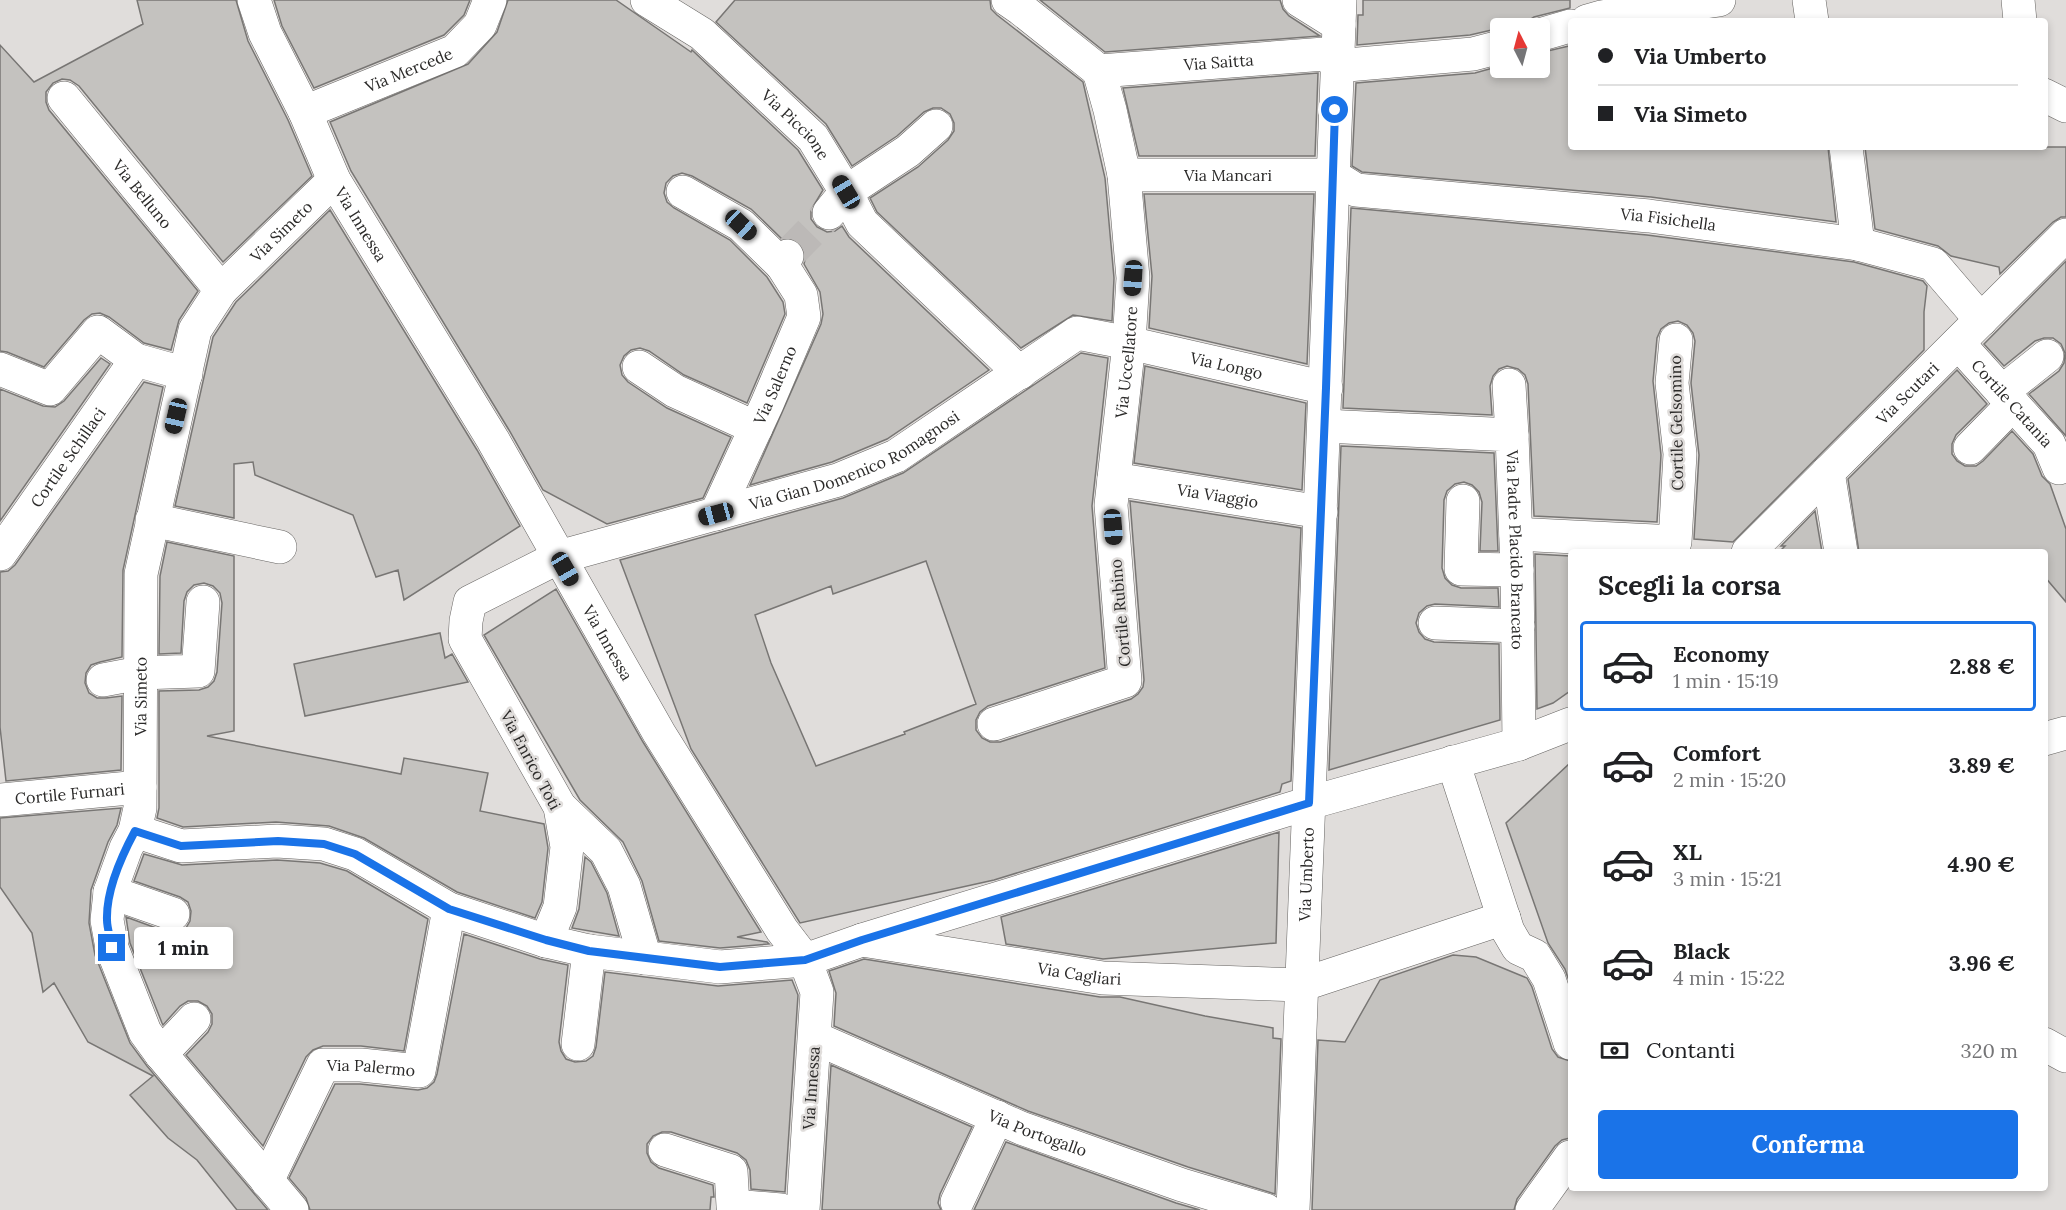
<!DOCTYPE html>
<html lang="it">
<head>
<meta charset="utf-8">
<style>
  body { margin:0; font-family:Lora,serif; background:#f6f6f6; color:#202124; height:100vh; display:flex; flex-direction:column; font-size:22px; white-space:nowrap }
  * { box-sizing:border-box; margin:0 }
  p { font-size:20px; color:#757577 }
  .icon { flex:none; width:33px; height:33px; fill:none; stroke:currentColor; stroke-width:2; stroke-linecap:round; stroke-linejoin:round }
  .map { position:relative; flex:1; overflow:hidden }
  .side { position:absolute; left:1568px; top:549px; width:480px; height:642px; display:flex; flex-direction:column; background:#fff; border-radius:6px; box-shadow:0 3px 9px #0003 }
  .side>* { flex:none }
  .guide { position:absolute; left:1568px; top:18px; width:480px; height:132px; border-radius:6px; box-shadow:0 3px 9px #0003; display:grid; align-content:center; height:132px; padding:0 30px; background:#fff }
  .needle { width:39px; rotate:354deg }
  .tools { position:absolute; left:1490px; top:18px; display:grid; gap:12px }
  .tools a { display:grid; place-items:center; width:60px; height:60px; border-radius:6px; background:#fff; box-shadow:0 3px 9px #0003; font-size:30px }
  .end { position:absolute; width:27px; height:27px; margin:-14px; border:8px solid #1a73e8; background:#fff; box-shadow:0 0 0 3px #fff }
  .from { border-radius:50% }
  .bubble { position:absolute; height:42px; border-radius:6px; background:#fff; box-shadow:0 3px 9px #0003; font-size:20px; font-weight:800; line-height:42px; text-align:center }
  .car { position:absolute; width:18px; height:36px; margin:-18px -9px; border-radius:8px; box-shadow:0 0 4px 2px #0007; background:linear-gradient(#222 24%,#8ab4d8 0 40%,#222 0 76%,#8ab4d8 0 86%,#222 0) }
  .guide b { display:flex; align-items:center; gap:21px; height:57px; font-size:22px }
  .guide b+b { border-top:2px solid #e0e0e0 }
  .guide i { width:15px; height:15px; background:#202124 }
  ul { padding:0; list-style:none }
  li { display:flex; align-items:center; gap:18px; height:90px; margin:0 12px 9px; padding:0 18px; border:3px solid transparent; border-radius:6px }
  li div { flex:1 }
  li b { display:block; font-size:22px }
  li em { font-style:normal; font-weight:800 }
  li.on { border-color:#1a73e8 }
  li>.icon { width:54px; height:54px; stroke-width:1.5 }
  h2 { padding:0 30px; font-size:27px; line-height:72px }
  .pay { display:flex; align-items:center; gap:15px; height:66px; padding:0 30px; font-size:22px }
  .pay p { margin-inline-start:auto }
  .action { display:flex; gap:12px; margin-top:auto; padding:12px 30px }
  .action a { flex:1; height:69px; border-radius:6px; background:#1a73e8; color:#fff; font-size:24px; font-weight:800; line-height:69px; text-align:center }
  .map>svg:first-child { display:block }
  .building { fill:#c4c2bf; stroke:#787674; stroke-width:1.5; fill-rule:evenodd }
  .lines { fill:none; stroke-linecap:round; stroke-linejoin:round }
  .minor-tunnel { stroke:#bcb9b7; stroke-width:33; stroke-dasharray:33 16; stroke-linecap:butt }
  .pedestrian-casing { stroke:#666462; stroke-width:34 }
  .minor-casing { stroke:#666462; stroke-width:34 }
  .tertiary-casing { stroke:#666462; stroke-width:34 }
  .pedestrian { stroke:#fff; stroke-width:33 }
  .minor { stroke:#fff; stroke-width:33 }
  .tertiary { stroke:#fff; stroke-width:33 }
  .route { stroke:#1a73e8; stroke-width:8 }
  .labels { text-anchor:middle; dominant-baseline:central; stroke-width:5; stroke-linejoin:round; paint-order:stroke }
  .street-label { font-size:16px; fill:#2b2a29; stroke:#e0dddb }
</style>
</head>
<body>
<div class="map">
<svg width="2066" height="1210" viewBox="0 0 2066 1210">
  <rect width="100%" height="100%" fill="#e0dddb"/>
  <!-- building -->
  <path class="building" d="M 137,0 L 236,0 L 248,41 L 288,120 L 312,176 L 223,262 L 79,86 L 70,80 L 62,79 L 53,83 L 46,92 L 46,102 L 49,110 L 198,291 L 179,320 L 171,350 L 144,343 L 109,317 L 100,313 L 92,314 L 84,320 L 44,367 L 7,352 L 0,351 L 0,45 L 34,82 L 143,24 Z
    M 274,0 L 470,0 L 464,15 L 444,35 L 314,88 L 282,26 Z
    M 508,0 L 616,0 L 691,52 L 692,50 L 798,150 L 823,190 L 811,210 L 811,219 L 817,227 L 827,232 L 835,231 L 842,226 L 849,237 L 989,370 L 887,439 L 832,462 L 750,485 L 821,324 L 823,314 L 820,292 L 804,264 L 806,255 L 803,247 L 797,240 L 787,237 L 782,239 L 751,209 L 692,176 L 682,173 L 673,176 L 666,183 L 664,193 L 667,202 L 674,208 L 730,240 L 767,277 L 783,302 L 785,314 L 750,396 L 747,403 L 684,375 L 649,351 L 640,348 L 631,350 L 624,356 L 620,365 L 622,375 L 628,382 L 667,408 L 731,437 L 703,498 L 607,524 L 543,490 L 509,430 L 351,171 L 330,122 L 468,64 L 497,32 Z
    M 735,0 L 990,0 L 991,9 L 997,15 L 1083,82 L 1105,178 L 1114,278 L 1112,321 L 1073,315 L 1021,348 L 877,212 L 870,198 L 918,167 L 948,140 L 954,131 L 954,123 L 950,114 L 941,108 L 933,108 L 924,112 L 897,136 L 852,166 L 826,124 L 716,22 Z
    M 1040,0 L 1280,0 L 1283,9 L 1289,16 L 1320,36 L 1105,52 Z
    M 1363,0 L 1570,0 L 1570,8 L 1534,17 L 1526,22 L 1522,28 L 1496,29 L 1470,35 L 1357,45 L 1358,15 L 1363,15 Z
    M 1569,46 L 1570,147 L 1828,147 L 1836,222 L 1651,197 L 1362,172 L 1352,166 L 1356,83 L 1475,73 L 1500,66 L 1539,68 L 1539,53 Z
    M 1318,73 L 1315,156 L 1139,156 L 1123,88 Z
    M 1865,147 L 2066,147 L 2066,217 L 2061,217 L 2053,222 L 2000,274 L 1999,267 L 1951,256 L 1938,246 L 1875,229 Z
    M 1144,194 L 1314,194 L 1307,364 L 1149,328 L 1152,276 Z
    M 1351,208 L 1647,235 L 1854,262 L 1923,281 L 1927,286 L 1924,312 L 1924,350 L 1733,542 L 1694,539 L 1699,455 L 1691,383 L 1695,341 L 1693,333 L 1687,325 L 1678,321 L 1669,323 L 1661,329 L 1657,338 L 1653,381 L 1661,455 L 1657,522 L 1534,516 L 1528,384 L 1525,375 L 1518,369 L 1507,366 L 1499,369 L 1493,376 L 1490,386 L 1492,415 L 1343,408 Z
    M 330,210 L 477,450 L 520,526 L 404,600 L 398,570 L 376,577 L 353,515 L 255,475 L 253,462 L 234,464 L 234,518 L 175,506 L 213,337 L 236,302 Z
    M 2066,261 L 2066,436 L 2029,394 L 2059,371 L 2064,363 L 2065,353 L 2061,344 L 2053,338 L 2044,338 L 2035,341 L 2004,366 L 1984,344 Z
    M 1081,353 L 1108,358 L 1092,506 L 1105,668 L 988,706 L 980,712 L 976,720 L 976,730 L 982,738 L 990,742 L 1000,742 L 1131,699 L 1138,694 L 1143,687 L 1144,680 L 1130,501 L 1301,528 L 1291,781 L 1282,784 L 1280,792 L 994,880 L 800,923 L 691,749 L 620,560 L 843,498 L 903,473 ZM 926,561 L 976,704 L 904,732 L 905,734 L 816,766 L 771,663 L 755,615 L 831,586 L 833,594 Z
    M 101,358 L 110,364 L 0,521 L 0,389 L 43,406 L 55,407 L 64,401 Z
    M 1145,366 L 1306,403 L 1302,490 L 1134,463 Z
    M 1957,370 L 1987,404 L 1956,435 L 1952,444 L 1952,454 L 1957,461 L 1965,466 L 1976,466 L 1983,461 L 2012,431 L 2033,454 L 2042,476 L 2050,484 L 2066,529 L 2066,602 L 2044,576 L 2044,552 L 1859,552 L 1848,479 Z
    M 144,382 L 163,387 L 123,570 L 122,657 L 100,662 L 91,665 L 86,673 L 85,683 L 89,693 L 97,698 L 106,698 L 122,696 L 121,770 L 6,781 L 0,727 L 0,572 L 8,571 L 15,565 Z
    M 1341,446 L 1494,453 L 1498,551 L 1480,551 L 1482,502 L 1479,492 L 1472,485 L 1464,482 L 1455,484 L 1447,491 L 1444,500 L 1442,568 L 1445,578 L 1452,585 L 1461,588 L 1498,588 L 1499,607 L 1435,604 L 1427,606 L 1419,613 L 1416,623 L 1419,632 L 1425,639 L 1434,642 L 1499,644 L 1500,720 L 1329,770 Z
    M 1815,511 L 1822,552 L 1779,552 L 1785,546 L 1781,546 Z
    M 167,542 L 234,556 L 234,731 L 207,736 L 401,774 L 404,758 L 488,773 L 480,811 L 544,824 L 548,848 L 542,902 L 535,918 L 457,892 L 364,838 L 329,826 L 276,822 L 183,827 L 157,818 L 159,808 L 159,691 L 199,690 L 208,687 L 214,681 L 217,672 L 222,603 L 220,593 L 213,586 L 204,583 L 194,585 L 187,592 L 184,601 L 181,653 L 159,654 L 160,576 Z
    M 1535,554 L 1570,556 L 1570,691 L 1553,703 L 1537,709 Z
    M 556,589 L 643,742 L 761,932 L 737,937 L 767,942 L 769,944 L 720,948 L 659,941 L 642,881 L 623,842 L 580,800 L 484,635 Z
    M 440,633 L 445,658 L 452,654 L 468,682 L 305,716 L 294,664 Z
    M 1570,763 L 1570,984 L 1565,969 L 1548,943 L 1506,823 Z
    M 121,808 L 117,825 L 108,842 L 91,890 L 89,923 L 95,955 L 130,1043 L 147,1066 L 268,1210 L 237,1210 L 197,1160 L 168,1138 L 130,1095 L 153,1076 L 88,1042 L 54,983 L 43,992 L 32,933 L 0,887 L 0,818 Z
    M 1279,832 L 1276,943 L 1103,959 L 1006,944 L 1001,917 Z
    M 144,854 L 182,865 L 277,860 L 320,863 L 347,871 L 428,919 L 404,1051 L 361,1046 L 323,1046 L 313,1050 L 306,1057 L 263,1146 L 186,1055 L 208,1032 L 212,1024 L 212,1014 L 207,1006 L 198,1001 L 188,1001 L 180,1006 L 163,1025 L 162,1023 L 130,943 L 126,917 L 167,932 L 176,932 L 186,928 L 190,921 L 191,911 L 188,902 L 180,897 L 134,881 Z
    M 585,857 L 591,862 L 607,893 L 619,936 L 572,928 L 579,909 Z
    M 464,934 L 540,959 L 568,965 L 559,1042 L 561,1051 L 566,1059 L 575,1062 L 586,1061 L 593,1056 L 596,1047 L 605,972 L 718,986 L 792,980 L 798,995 L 785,1192 L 751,1189 L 750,1170 L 746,1160 L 737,1153 L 671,1132 L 662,1132 L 653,1136 L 647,1144 L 647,1153 L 651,1162 L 659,1168 L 713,1185 L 714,1197 L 711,1197 L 710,1210 L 310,1210 L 306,1198 L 289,1178 L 335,1084 L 360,1084 L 418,1090 L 427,1088 L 434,1082 L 437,1074 Z
    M 1453,955 L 1476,957 L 1527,978 L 1532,987 L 1552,1049 L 1558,1057 L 1570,1061 L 1570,1138 L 1562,1140 L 1555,1146 L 1517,1199 L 1514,1210 L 1312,1210 L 1318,1040 L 1345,1042 L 1380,980 Z
    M 864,959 L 1100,997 L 1120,997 L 1205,1016 L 1273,1028 L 1273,1038 L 1281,1039 L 1275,1194 L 1188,1167 L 1028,1111 L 834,1026 L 836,993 L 829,971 Z
    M 831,1065 L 972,1127 L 940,1194 L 938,1203 L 941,1210 L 822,1210 Z
    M 1006,1142 L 1176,1203 L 1200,1210 L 974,1210 Z"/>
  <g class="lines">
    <!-- minor-tunnel -->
    <path class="minor-tunnel" d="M 787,256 L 829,213"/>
    <!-- pedestrian casing -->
    <g class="pedestrian-casing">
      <g id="pedestrian">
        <path d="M 1299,0 L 1339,25"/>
        <path d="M 639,367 L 675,391 L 756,428"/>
        <path d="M 1463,501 L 1461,569 L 1517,570"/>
        <path d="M 152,520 L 280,547"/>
        <path d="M 1516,534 L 1675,542 L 1680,454 L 1672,383 L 1676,340"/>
        <path id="s1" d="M 0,554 L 136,360"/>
        <path d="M 1435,623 L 1518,626"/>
        <path d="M 140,673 L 198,671 L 203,602"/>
        <path d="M 560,807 L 606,851 L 624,886 L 645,958"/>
        <path d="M 1301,985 L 1504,918"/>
        <path id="s2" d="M 815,1038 L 1021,1128 L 1182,1185 L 1266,1210"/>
        <path d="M 665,1150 L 731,1171 L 733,1206 L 781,1210"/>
        <path d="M 957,1202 L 997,1117"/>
      </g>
    </g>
    <!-- minor casing -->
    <g class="minor-casing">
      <g id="minor">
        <path id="s3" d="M 647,0 L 702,34 L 813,138 L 846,192 L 862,223 L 1020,373"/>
        <path d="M 1008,0 L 1021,9 L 1099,71"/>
        <path d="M 1809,0 L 1812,21"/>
        <path d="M 2018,0 L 2020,21"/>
        <path d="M 1587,21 L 1601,17 L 1719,0"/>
        <path d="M 1539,35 L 1570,26"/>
        <path d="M 1336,66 L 1473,54 L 1500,47"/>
        <path id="s4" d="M 1099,71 L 1338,53"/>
        <path d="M 2044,95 L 2066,106"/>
        <path id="s5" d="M 64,98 L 221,290"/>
        <path id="s6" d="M 305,112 L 455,51 L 480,25 L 490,0"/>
        <path d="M 1846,147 L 1858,244"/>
        <path id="s7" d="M 1124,175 L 1332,175 L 1356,190 L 1649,216 L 1858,244 L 1933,264 L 1981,320"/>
        <path d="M 683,192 L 741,225 L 782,265"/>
        <path d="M 829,213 L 846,192 L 908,151 L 936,126"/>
        <path id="s8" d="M 1958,343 L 2049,444 L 2059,468"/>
        <path d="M 0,369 L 50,389 L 98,332 L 136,360 L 186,374"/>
        <path d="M 1509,385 L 1512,435"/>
        <path d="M 2002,392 L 2047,356"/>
        <path id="s9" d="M 1324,426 L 1512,435 L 1517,570 L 1519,744"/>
        <path d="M 1970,448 L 2013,404"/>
        <path d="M 1828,472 L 1841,552"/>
        <path id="s10" d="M 1114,479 L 1321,512"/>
        <path id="s11" d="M 716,514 L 767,404 L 804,317 L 801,295 L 782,265 L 787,256"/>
        <path d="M 103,680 L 140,673"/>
        <path id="s12" d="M 994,724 L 1125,681 L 1111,505 L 1129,343 L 1133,278 L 1124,175 L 1110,110 L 1099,71"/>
        <path d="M 2044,739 L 2066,733"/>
        <path d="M 1453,762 L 1508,931 L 1518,948 L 1535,956 L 1549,979 L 1570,1043"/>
        <path id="s13" d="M 0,800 L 140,787"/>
        <path d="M 135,831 L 181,846 L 277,841 L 324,844 L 355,854 L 449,909 L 546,941 L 589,951 L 720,967 L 805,960"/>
        <path d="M 110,892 L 173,914"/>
        <path id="s14" d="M 862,940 L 1103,978 L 1301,985"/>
        <path id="s15" d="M 546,941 L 560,907 L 567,847 L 560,807 L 465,639 L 466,621 L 470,602 L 559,557 L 838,480 L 896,456 L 1077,333 L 1129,343 L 1326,388"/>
        <path d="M 578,1044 L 589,951"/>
        <path d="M 2044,1044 L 2066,1056"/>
        <path d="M 161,1054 L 194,1019"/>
        <path id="s16" d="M 267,1181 L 323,1065 L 361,1065 L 419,1071 L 449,909"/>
        <path id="s17" d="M 292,1210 L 161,1054 L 145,1032 L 112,948 L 107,920 L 110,892 L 126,848 L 135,831 L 140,808 L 141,574 L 195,330 L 221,290 L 334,180"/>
        <path d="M 1532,1210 L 1570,1157"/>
      </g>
    </g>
    <!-- tertiary casing -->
    <g class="tertiary-casing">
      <g id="tertiary">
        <path id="s18" d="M 254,0 L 265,33 L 305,112 L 334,180 L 493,440 L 659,733 L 782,930 L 805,960 L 817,992 L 803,1210"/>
        <path id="s19" d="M 1748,552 L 2066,235"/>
        <path d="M 805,960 L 862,940 L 1309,803 L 1519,744 L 1570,724"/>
        <path id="s20" d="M 1293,1210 L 1340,0"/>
      </g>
    </g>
    <!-- pedestrian -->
    <use href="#pedestrian" class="pedestrian"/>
    <!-- minor -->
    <use href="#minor" class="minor"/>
    <!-- tertiary -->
    <use href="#tertiary" class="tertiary"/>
  </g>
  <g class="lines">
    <!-- route -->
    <path class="route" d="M 112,948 C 111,939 107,929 107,920 C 106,890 121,857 135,831 L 181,846 L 278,841 L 324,844 L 355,854 L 449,909 L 546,940 L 589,951 L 720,967 L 805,960 L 862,940 L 1309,803 L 1326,388 L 1335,110"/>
  </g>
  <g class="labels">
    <!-- street labels -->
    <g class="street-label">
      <text stroke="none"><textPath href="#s4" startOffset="120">Via Saitta</textPath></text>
      <text stroke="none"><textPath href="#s6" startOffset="112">Via Mercede</textPath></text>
      <text stroke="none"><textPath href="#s3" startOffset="195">Via Piccione</textPath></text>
      <text stroke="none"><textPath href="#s7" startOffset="104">Via Mancari</textPath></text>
      <text stroke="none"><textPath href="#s5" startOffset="124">Via Belluno</textPath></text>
      <text stroke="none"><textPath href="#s7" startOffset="550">Via Fisichella</textPath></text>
      <text stroke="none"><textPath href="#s18" startOffset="249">Via Innessa</textPath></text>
      <text stroke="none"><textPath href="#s17" startOffset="1083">Via Simeto</textPath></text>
      <text stroke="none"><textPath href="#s12" startOffset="458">Via Uccellatore</textPath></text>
      <text stroke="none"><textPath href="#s15" startOffset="1192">Via Longo</textPath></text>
      <text stroke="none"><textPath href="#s11" startOffset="142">Via Salerno</textPath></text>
      <text stroke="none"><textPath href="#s19" startOffset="225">Via Scutari</textPath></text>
      <text stroke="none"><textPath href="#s8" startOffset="81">Cortile Catania</textPath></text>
      <text transform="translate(1676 423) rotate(-91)">Cortile Gelsomino</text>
      <text stroke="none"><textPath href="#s1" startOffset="118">Cortile Schillaci</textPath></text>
      <text stroke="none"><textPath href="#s15" startOffset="780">Via Gian Domenico Romagnosi</textPath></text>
      <text stroke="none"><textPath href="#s10" startOffset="105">Via Viaggio</textPath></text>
      <text stroke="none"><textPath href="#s9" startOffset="303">Via Padre Placido Brancato</textPath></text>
      <text transform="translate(1120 613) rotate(-95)">Cortile Rubino</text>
      <text stroke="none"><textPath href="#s18" startOffset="735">Via Innessa</textPath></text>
      <text stroke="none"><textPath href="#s17" startOffset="579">Via Simeto</textPath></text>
      <text transform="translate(531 760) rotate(62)">Via Enrico Toti</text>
      <text stroke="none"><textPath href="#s13" startOffset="70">Cortile Furnari</textPath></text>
      <text stroke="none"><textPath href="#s20" startOffset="336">Via Umberto</textPath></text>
      <text stroke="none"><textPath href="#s14" startOffset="220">Via Cagliari</textPath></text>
      <text stroke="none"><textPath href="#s16" startOffset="177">Via Palermo</textPath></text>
      <text transform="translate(811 1088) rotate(-86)">Via Innessa</text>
      <text stroke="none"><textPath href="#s2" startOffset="242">Via Portogallo</textPath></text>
    </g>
  </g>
</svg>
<div class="tools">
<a><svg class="needle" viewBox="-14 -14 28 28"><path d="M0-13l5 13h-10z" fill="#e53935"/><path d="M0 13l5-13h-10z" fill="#757577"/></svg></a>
</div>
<i class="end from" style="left:1335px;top:110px"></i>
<i class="end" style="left:112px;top:948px"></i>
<div class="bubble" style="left:134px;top:927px;width:99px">1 min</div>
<i class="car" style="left:846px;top:192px;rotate:329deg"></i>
<i class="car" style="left:741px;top:225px;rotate:133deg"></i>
<i class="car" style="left:1133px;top:278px;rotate:184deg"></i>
<i class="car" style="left:176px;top:416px;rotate:193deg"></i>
<i class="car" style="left:716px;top:514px;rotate:255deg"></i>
<i class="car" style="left:1113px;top:527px;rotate:176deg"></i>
<i class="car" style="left:565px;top:569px;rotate:150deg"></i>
<div class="guide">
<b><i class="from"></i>Via Umberto</b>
<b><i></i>Via Simeto</b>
</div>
<section class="side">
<h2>Scegli la corsa</h2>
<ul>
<li class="on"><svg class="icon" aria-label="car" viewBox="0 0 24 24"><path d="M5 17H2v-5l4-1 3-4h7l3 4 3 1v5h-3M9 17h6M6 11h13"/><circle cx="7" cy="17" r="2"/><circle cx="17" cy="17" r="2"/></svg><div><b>Economy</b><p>1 min · 15:19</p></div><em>2.88 €</em></li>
<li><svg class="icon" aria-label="car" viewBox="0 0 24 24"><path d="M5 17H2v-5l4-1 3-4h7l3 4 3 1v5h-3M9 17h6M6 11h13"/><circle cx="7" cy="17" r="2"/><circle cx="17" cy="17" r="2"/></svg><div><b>Comfort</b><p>2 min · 15:20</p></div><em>3.89 €</em></li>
<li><svg class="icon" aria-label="car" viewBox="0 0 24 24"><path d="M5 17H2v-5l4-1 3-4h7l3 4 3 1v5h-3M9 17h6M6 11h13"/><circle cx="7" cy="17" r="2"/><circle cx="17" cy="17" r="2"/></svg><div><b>XL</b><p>3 min · 15:21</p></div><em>4.90 €</em></li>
<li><svg class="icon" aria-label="car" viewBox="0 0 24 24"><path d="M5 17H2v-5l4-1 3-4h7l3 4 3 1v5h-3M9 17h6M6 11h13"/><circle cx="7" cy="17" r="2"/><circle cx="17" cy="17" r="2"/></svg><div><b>Black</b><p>4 min · 15:22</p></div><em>3.96 €</em></li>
</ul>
<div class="pay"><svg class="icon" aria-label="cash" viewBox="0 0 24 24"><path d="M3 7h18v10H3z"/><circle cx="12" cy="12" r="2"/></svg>Contanti<p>320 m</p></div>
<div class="action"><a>Conferma</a></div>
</section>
</div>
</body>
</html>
